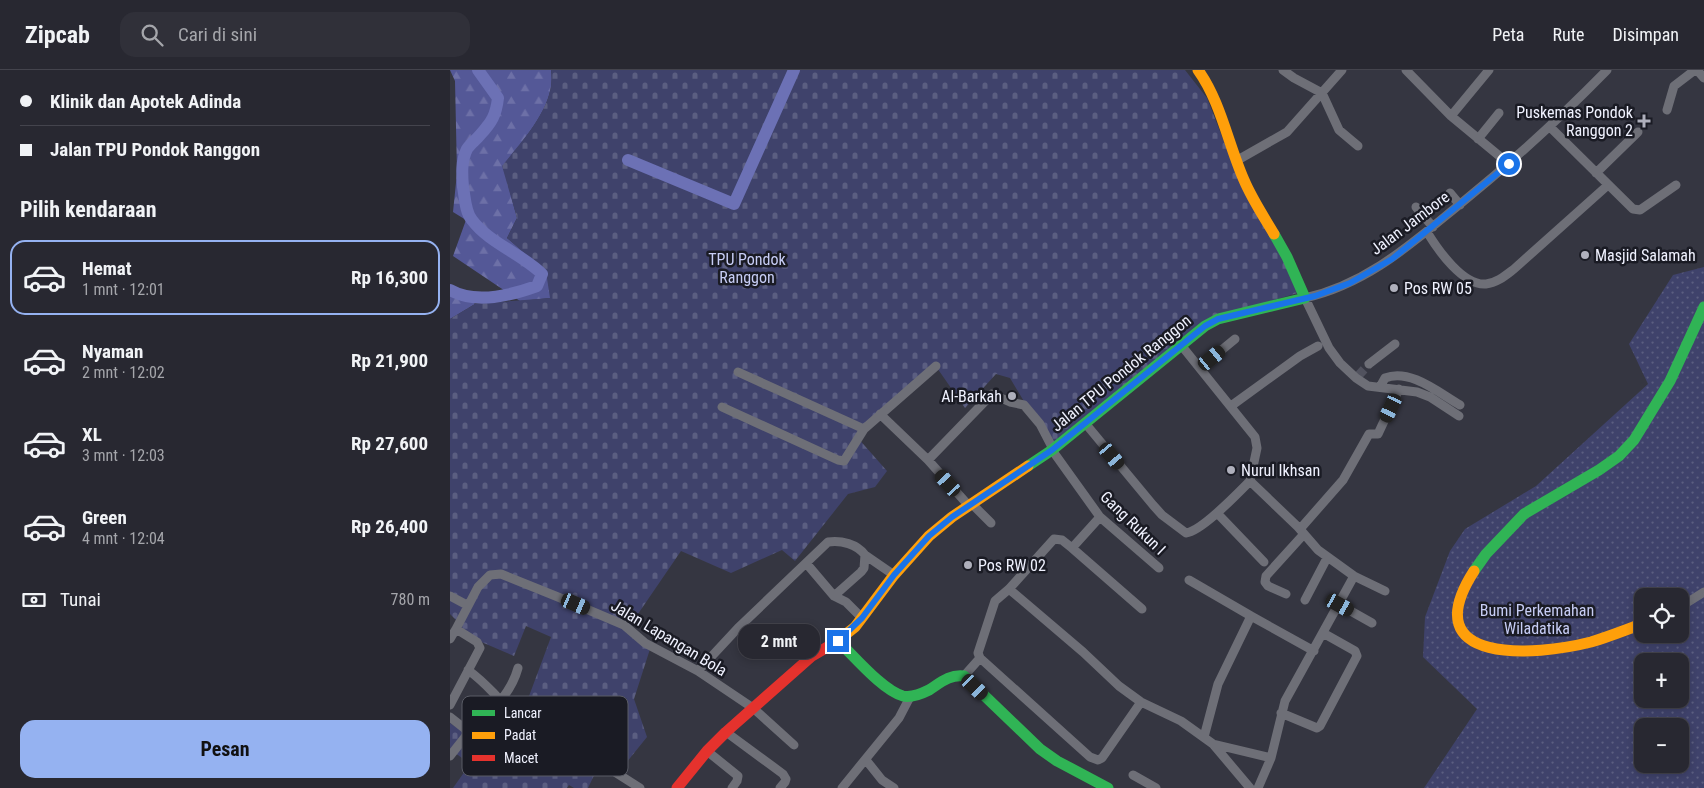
<!DOCTYPE html>
<html lang="id">
<head>
<meta charset="utf-8">
<style>
  body { margin:0; font-family:"Roboto Condensed",sans-serif; background:#303039; color:#f1f3f6; height:100vh; display:flex; flex-direction:column; font-size:19px; white-space:nowrap }
  * { box-sizing:border-box; margin:0 }
  p { font-size:16px; color:#a5a6ab }
  .icon { flex:none; width:28px; height:28px; fill:none; stroke:currentColor; stroke-width:2; stroke-linecap:round; stroke-linejoin:round }
  .map { position:relative; flex:1; overflow:hidden }
  .details { display:flex; flex-direction:column; background:#282831; width:450px }
  .details>* { flex:none }
  .hud { display:grid; align-content:center; height:110px; padding:0 20px; background:#282831 }
  .controls { position:absolute; left:1184px; top:518px; display:grid; gap:10px }
  .controls a { display:grid; place-items:center; width:55px; height:55px; border-radius:10px; background:#282831; box-shadow:0 2px 8px #0003,0 0 0 1px #44444d; font-size:25px }
  .end { position:absolute; width:22px; height:22px; margin:-11px; border:6px solid #1a73e8; background:#fff; box-shadow:0 0 0 2px #fff }
  .from { border-radius:50% }
  .bubble { position:absolute; height:35px; border-radius:15px; background:#282831; box-shadow:0 2px 8px #0003,0 0 0 1px #44444d; font-size:16px; font-weight:700; line-height:35px; text-align:center }
  .car { position:absolute; width:15px; height:30px; margin:-15px -8px; border-radius:6px; box-shadow:0 0 4px 1px #0007; background:linear-gradient(#222 24%,#8ab4d8 0 40%,#222 0 76%,#8ab4d8 0 86%,#222 0) }
  .hud b { display:flex; align-items:center; gap:18px; height:48px; font-size:19px }
  .hud b+b { border-top:1px solid #44444d }
  .hud i { width:12px; height:12px; background:#f1f3f6 }
  ul { padding:0; list-style:none }
  li { display:flex; align-items:center; gap:15px; height:75px; margin:0 10px 8px; padding:0 10px; border:2px solid transparent; border-radius:15px }
  li div { flex:1 }
  li b { display:block; font-size:19px }
  li em { font-style:normal; font-weight:700 }
  li.on { border-color:#95b2f1 }
  li>.icon { width:45px; height:45px; stroke-width:1.5 }
  h2 { padding:0 20px; font-size:22px; line-height:60px }
  .pay { display:flex; align-items:center; gap:12px; height:55px; padding:0 20px; font-size:19px }
  .pay p { margin-inline-start:auto }
  .button { display:flex; gap:10px; margin-top:auto; padding:10px 20px }
  .button a { flex:1; height:58px; border-radius:15px; background:#95b2f1; color:#111; font-size:20px; font-weight:700; line-height:58px; text-align:center }
  header { display:flex; align-items:center; gap:30px; box-sizing:border-box; height:70px; padding:0 25px; background:#282831; border-bottom:1px solid #44444d }
  header strong { font-size:24px }
  nav { display:flex; gap:28px; margin-inline-start:auto; font-size:18px }
  .search { width:350px; height:45px; background:#303039; display:flex; align-items:center; gap:12px; box-sizing:border-box; padding:0 18px; border-radius:15px; color:#a5a6ab; font-size:19px }
  main { display:flex; flex:1; min-height:0 }
  .map>svg:first-child { display:block }
  .forest { fill:url(#forest-firs) }
  .cemetery { fill:url(#cemetery-stones) }
  .park { fill:url(#park-dots); fill-rule:evenodd }
  .lines { fill:none; stroke-linecap:round; stroke-linejoin:round }
  .river { stroke:#6c71b5; stroke-width:12 }
  .street-tunnel { stroke:#51525e; stroke-width:9; stroke-dasharray:9 4.5; stroke-linecap:butt }
  .street { stroke:#6e6f77; stroke-width:9 }
  .fast { stroke:#30b455; stroke-width:11 }
  .slow { stroke:#ff9f0a; stroke-width:11 }
  .jam { stroke:#e5322d; stroke-width:11 }
  .route { stroke:#1a73e8; stroke-width:6 }
  .poi-dot { fill:#afb0bc; stroke:#1a1b24; stroke-width:2 }
  .labels { text-anchor:middle; dominant-baseline:central; stroke-width:5; stroke-linejoin:round; paint-order:stroke }
  .poi-label { font-size:16px; fill:#f0f2ff; stroke:#1a1b24; text-anchor:start }
  .street-label { font-size:16px; fill:#f0f2ff; stroke:#1a1b24 }
  .park-label { font-size:16px; fill:#c7cdf5; stroke:#1a1b24 }
  .key { fill:#1a1b24; stroke:#5a5c66; stroke-width:1 }
  .key-label { font-size:14px; fill:#f0f2ff }
</style>
</head>
<body>
<header>
<strong>Zipcab</strong>
<div class="search"><svg class="icon" aria-label="search" viewBox="0 0 24 24"><circle cx="10" cy="10" r="6"/><path d="M15 15l6 6"/></svg>Cari di sini</div>
<nav><a>Peta</a><a>Rute</a><a>Disimpan</a></nav>
</header>
<main>
<section class="details">
<div class="hud">
<b><i class="from"></i>Klinik dan Apotek Adinda</b>
<b><i></i>Jalan TPU Pondok Ranggon</b>
</div>
<h2>Pilih kendaraan</h2>
<ul>
<li class="on"><svg class="icon" aria-label="car" viewBox="0 0 24 24"><path d="M5 17H2v-5l4-1 3-4h7l3 4 3 1v5h-3M9 17h6M6 11h13"/><circle cx="7" cy="17" r="2"/><circle cx="17" cy="17" r="2"/></svg><div><b>Hemat</b><p>1 mnt · 12:01</p></div><em>Rp 16,300</em></li>
<li><svg class="icon" aria-label="car" viewBox="0 0 24 24"><path d="M5 17H2v-5l4-1 3-4h7l3 4 3 1v5h-3M9 17h6M6 11h13"/><circle cx="7" cy="17" r="2"/><circle cx="17" cy="17" r="2"/></svg><div><b>Nyaman</b><p>2 mnt · 12:02</p></div><em>Rp 21,900</em></li>
<li><svg class="icon" aria-label="car" viewBox="0 0 24 24"><path d="M5 17H2v-5l4-1 3-4h7l3 4 3 1v5h-3M9 17h6M6 11h13"/><circle cx="7" cy="17" r="2"/><circle cx="17" cy="17" r="2"/></svg><div><b>XL</b><p>3 mnt · 12:03</p></div><em>Rp 27,600</em></li>
<li><svg class="icon" aria-label="car" viewBox="0 0 24 24"><path d="M5 17H2v-5l4-1 3-4h7l3 4 3 1v5h-3M9 17h6M6 11h13"/><circle cx="7" cy="17" r="2"/><circle cx="17" cy="17" r="2"/></svg><div><b>Green</b><p>4 mnt · 12:04</p></div><em>Rp 26,400</em></li>
</ul>
<div class="pay"><svg class="icon" aria-label="cash" viewBox="0 0 24 24"><path d="M3 7h18v10H3z"/><circle cx="12" cy="12" r="2"/></svg>Tunai<p>780 m</p></div>
<div class="button"><a>Pesan</a></div>
</section>
<div class="map">
<svg width="1254" height="718" viewBox="0 0 1254 718">
  <defs>
    <pattern id="forest-firs" width="22" height="20" patternUnits="userSpaceOnUse" patternTransform="scale(1.25)"><rect width="22" height="20" fill="#545897"/><path d="M5 1l3.5 6h-7zM16 11l3.5 6h-7z" fill="#6d70a7"/></pattern>
    <pattern id="cemetery-stones" width="16" height="16" patternUnits="userSpaceOnUse" patternTransform="scale(1.25)"><rect width="16" height="16" fill="#3f426b"/><path d="M2 7V4a2 2 0 0 1 4 0v3zM10 15v-3a2 2 0 0 1 4 0v3z" fill="#5b5e81"/></pattern>
    <pattern id="park-dots" width="8" height="8" patternUnits="userSpaceOnUse" patternTransform="scale(1.25)"><rect width="8" height="8" fill="#3f426b"/><path d="M2 2h.1M6 6h.1" fill="none" stroke="#5b5e81" stroke-width="1.8" stroke-linecap="round"/></pattern>
  </defs>
  <rect width="100%" height="100%" fill="#353641"/>
  <!-- forest -->
  <path class="forest" d="M 0,0 L 101,0 C 107,35 72,71 53,96 L 67,148 L 57,168 L 97,202 L 101,228 L 70,231 L 3,186 L 16,150 L 3,142 L 7,103 L 5,11 Z
    M 0,218 L 25,234 L 0,249 Z"/>
  <!-- cemetery -->
  <path class="cemetery" d="M 101,0 L 735,0 L 757,28 L 789,110 L 851,222 L 756,250 L 604,372 L 594,365 L 560,308 L 546,304 L 515,338 L 485,295 L 407,367 L 437,401 L 425,417 L 398,424 L 345,491 L 332,480 L 281,503 L 231,481 L 177,560 L 200,579 L 184,629 L 197,667 L 172,698 L 151,691 L 138,718 L 124,718 L 119,715 L 117,718 L 3,718 L 20,694 L 0,679 L 0,653 L 18,665 L 46,657 L 72,645 L 101,567 L 76,556 L 64,586 L 15,565 L 10,554 L 0,544 L 0,249 L 25,234 L 100,228 L 96,202 L 57,168 L 67,148 L 52,96 C 72,71 107,35 101,0 Z"/>
  <!-- park -->
  <path class="park" d="M 1254,197 L 1254,718 L 974,718 L 1027,639 L 973,587 L 975,547 L 1000,481 L 1015,459 L 1086,416 L 1198,314 L 1179,274 L 1223,205 ZM 1192,526 L 1230,526 L 1230,564 L 1192,564 ZM 1192,591 L 1230,591 L 1230,629 L 1192,629 ZM 1192,656 L 1230,656 L 1230,694 L 1192,694 Z"/>
  <g class="lines">
    <!-- river -->
    <path class="river" d="M 178,90 L 284,134 L 344,0
      M 0,220 C 26,235 62,225 87,216 L 92,204 C 72,184 39,173 22,150 C 15,142 15,127 13,117 C 12,105 11,91 17,79 C 20,74 26,70 30,65 C 42,52 46,45 48,28 L 28,0"/>
    <!-- street-tunnel -->
    <path class="street-tunnel" d="M 908,306 L 919,294"/>
    <!-- street -->
    <path class="street" d="M 833,0 L 844,8 L 872,23 L 889,60 L 908,76
      M 956,0 L 1001,46 L 1059,94
      M 1247,0 L 1254,8
      M 1217,40 L 1224,16 L 1245,0
      M 1001,46 L 1039,0
      M 1100,57 L 1183,139 L 1190,140 L 1226,115
      M 1028,69 L 1049,43
      M 786,91 L 837,62 L 892,0
      M 1146,103 L 1188,62
      M 1000,123 L 1010,135
      M 966,137 L 983,157
      M 977,162 C 988,180 1013,216 1036,214 C 1047,213 1056,205 1064,199 L 1158,115
      M 731,275 L 805,367 L 807,378 L 800,411 L 848,457 L 868,480 L 904,506 L 835,631 L 821,688 L 808,718
      M 919,294 L 945,274
      M 751,297 L 785,269
      M 288,302 L 414,359
      M 930,317 L 935,308 C 960,298 989,323 1010,335
      M 781,336 L 850,286 L 868,276
      M 272,337 L 388,390 L 394,391 L 414,359 L 486,296
      M 430,344 L 478,390 L 519,436
      M 1009,346 L 980,327 L 967,322 L 918,316 L 906,308 L 890,293 L 879,278 L 855,228 C 917,214 961,174 1009,135 C 1061,93 1110,48 1157,0
      M 635,353 L 703,435 L 712,445 L 736,463 C 752,461 787,424 800,411
      M 602,380 L 650,447 L 709,498
      M 478,390 L 542,324 L 560,332 L 574,335 L 590,354 L 603,379
      M 522,434 L 541,453
      M 767,443 L 814,492
      M 850,459 L 893,410 L 919,364 L 928,364 L 949,319
      M 622,478 L 650,447
      M 415,485 L 444,505
      M 356,493 L 384,526 L 396,532 L 412,548
      M 904,506 L 935,521
      M 739,510 L 801,546
      M 559,519 L 633,582 L 669,616 L 691,632 L 731,651 L 763,674 L 800,718
      M 836,524 L 818,516 L 815,512 L 816,506 L 854,464
      M 0,526 L 17,535
      M 855,530 L 877,488
      M 890,535 L 922,553
      M 1230,537 L 1254,522
      M 0,569 L 6,559
      M 530,588 L 528,583 L 545,531 L 559,519 L 604,469 L 612,470 L 622,478 L 692,539
      M 530,588 L 640,687 L 648,690 L 652,688 L 691,632
      M 18,600 C 37,614 51,631 66,649
      M 248,601 L 288,558 L 378,472 C 391,470 407,474 415,485 L 414,498 L 411,502 L 384,526
      M 514,606 L 530,588
      M 0,635 L 30,578 L 27,572 L 6,559 L 28,517 L 40,505 L 51,504 L 108,527 L 174,555 L 195,573 L 248,601 L 303,638 L 344,675
      M 831,643 L 867,658 L 870,656 L 907,586 L 905,581 L 873,563
      M 0,647 L 19,662 L 0,686
      M 19,662 C 39,645 61,624 68,598
      M 276,662 L 333,704 L 336,709 L 335,712 L 330,718
      M 754,667 L 768,614 L 801,546 L 864,581
      M 763,674 L 821,688
      M 127,678 L 190,718
      M 257,681 L 288,706 L 287,711 L 282,718
      M 416,690 L 432,710 L 444,718
      M 683,705 L 706,718
      M 392,718 L 449,648 L 460,627"/>
    <!-- fast -->
    <path class="fast" d="M 578,396 L 602,380 L 755,256 L 768,249 L 855,228 L 837,187 L 824,164
      M 1024,501 L 1036,484 L 1074,444 L 1149,400 L 1169,386 L 1184,370 L 1220,311 L 1254,237
      M 388,571 C 403,585 433,621 453,626 C 462,628 471,624 479,620 C 490,613 500,604 514,606 L 590,679 L 607,691 L 658,718"/>
    <!-- slow -->
    <path class="slow" d="M 748,0 C 771,32 778,74 794,110 C 802,129 814,147 824,164
      M 1024,501 C 963,596 1086,586 1141,572 C 1158,567 1175,560 1192,554
      M 386,572 L 405,557 L 444,505 L 479,466 L 502,447 L 578,396"/>
    <!-- jam -->
    <path class="jam" d="M 227,718 L 257,681 L 276,662 L 362,586 L 386,572"/>
  </g>
  <g class="lines">
    <!-- route -->
    <path class="route" d="M 388,571 L 412,548 L 444,505 L 479,466 L 502,447 L 602,380 L 755,256 L 768,249 L 865,226 L 900,213 L 942,189 L 1059,94"/>
  </g>
  <!-- markers -->
  <g class="poi-dot">
    <path d="M1191.5 43.5h5v5h5v5h-5v5h-5v-5h-5v-5h5z"/>
    <circle cx="1135" cy="185" r="5"/>
    <circle cx="944" cy="218" r="5"/>
    <circle cx="562" cy="326" r="5"/>
    <circle cx="781" cy="400" r="5"/>
    <circle cx="518" cy="495" r="5"/>
  </g>
  <g class="labels">
    <!-- poi labels -->
    <g class="poi-label">
      <text x="1183" y="42" text-anchor="end">Puskemas Pondok<tspan x="1183" dy="18">Ranggon 2</tspan></text>
      <text x="1145" y="185">Masjid Salamah</text>
      <text x="954" y="218">Pos RW 05</text>
      <text x="552" y="326" text-anchor="end">Al-Barkah</text>
      <text x="791" y="400">Nurul Ikhsan</text>
      <text x="528" y="495">Pos RW 02</text>
    </g>
    <!-- street labels -->
    <g class="street-label">
      <text transform="translate(960 153) rotate(-37)">Jalan Jambore</text>
      <text transform="translate(671 303) rotate(-39)">Jalan TPU Pondok Ranggon</text>
      <text transform="translate(683 453) rotate(44)">Gang Rukun I</text>
      <text transform="translate(219 568) rotate(31)">Jalan Lapangan Bola</text>
    </g>
    <!-- park labels -->
    <g class="park-label">
      <text x="297" y="189">TPU Pondok<tspan x="297" dy="18">Ranggon</tspan></text>
      <text x="1087" y="540">Bumi Perkemahan<tspan x="1087" dy="18">Wiladatika</tspan></text>
    </g>
  </g>
  <!-- legend -->
  <rect x="12" y="626" width="166" height="80" rx="8" class="key"/>
  <rect x="22" y="640" width="23" height="6" fill="#30b455"/>
  <rect x="22" y="662" width="23" height="7" fill="#ff9f0a"/>
  <rect x="22" y="685" width="23" height="6" fill="#e5322d"/>
  <g class="key-label">
    <text x="54" y="648">Lancar</text>
    <text x="54" y="670">Padat</text>
    <text x="54" y="693">Macet</text>
  </g>
</svg>
<div class="controls">
<a><svg class="icon" aria-label="locate" viewBox="0 0 24 24"><circle cx="12" cy="12" r="6"/><path d="M12 2v4M12 18v4M2 12h4M18 12h4"/></svg></a>
<a>+</a>
<a>−</a>
</div>
<i class="end from" style="left:1059px;top:94px"></i>
<i class="end" style="left:388px;top:571px"></i>
<div class="bubble" style="left:288px;top:554px;width:82px">2 mnt</div>
<i class="car" style="left:762px;top:288px;rotate:51deg"></i>
<i class="car" style="left:941px;top:338px;rotate:205deg"></i>
<i class="car" style="left:662px;top:386px;rotate:140deg"></i>
<i class="car" style="left:498px;top:413px;rotate:318deg"></i>
<i class="car" style="left:126px;top:534px;rotate:113deg"></i>
<i class="car" style="left:890px;top:535px;rotate:119deg"></i>
<i class="car" style="left:525px;top:617px;rotate:134deg"></i>
</div>
</main>
</body>
</html>
